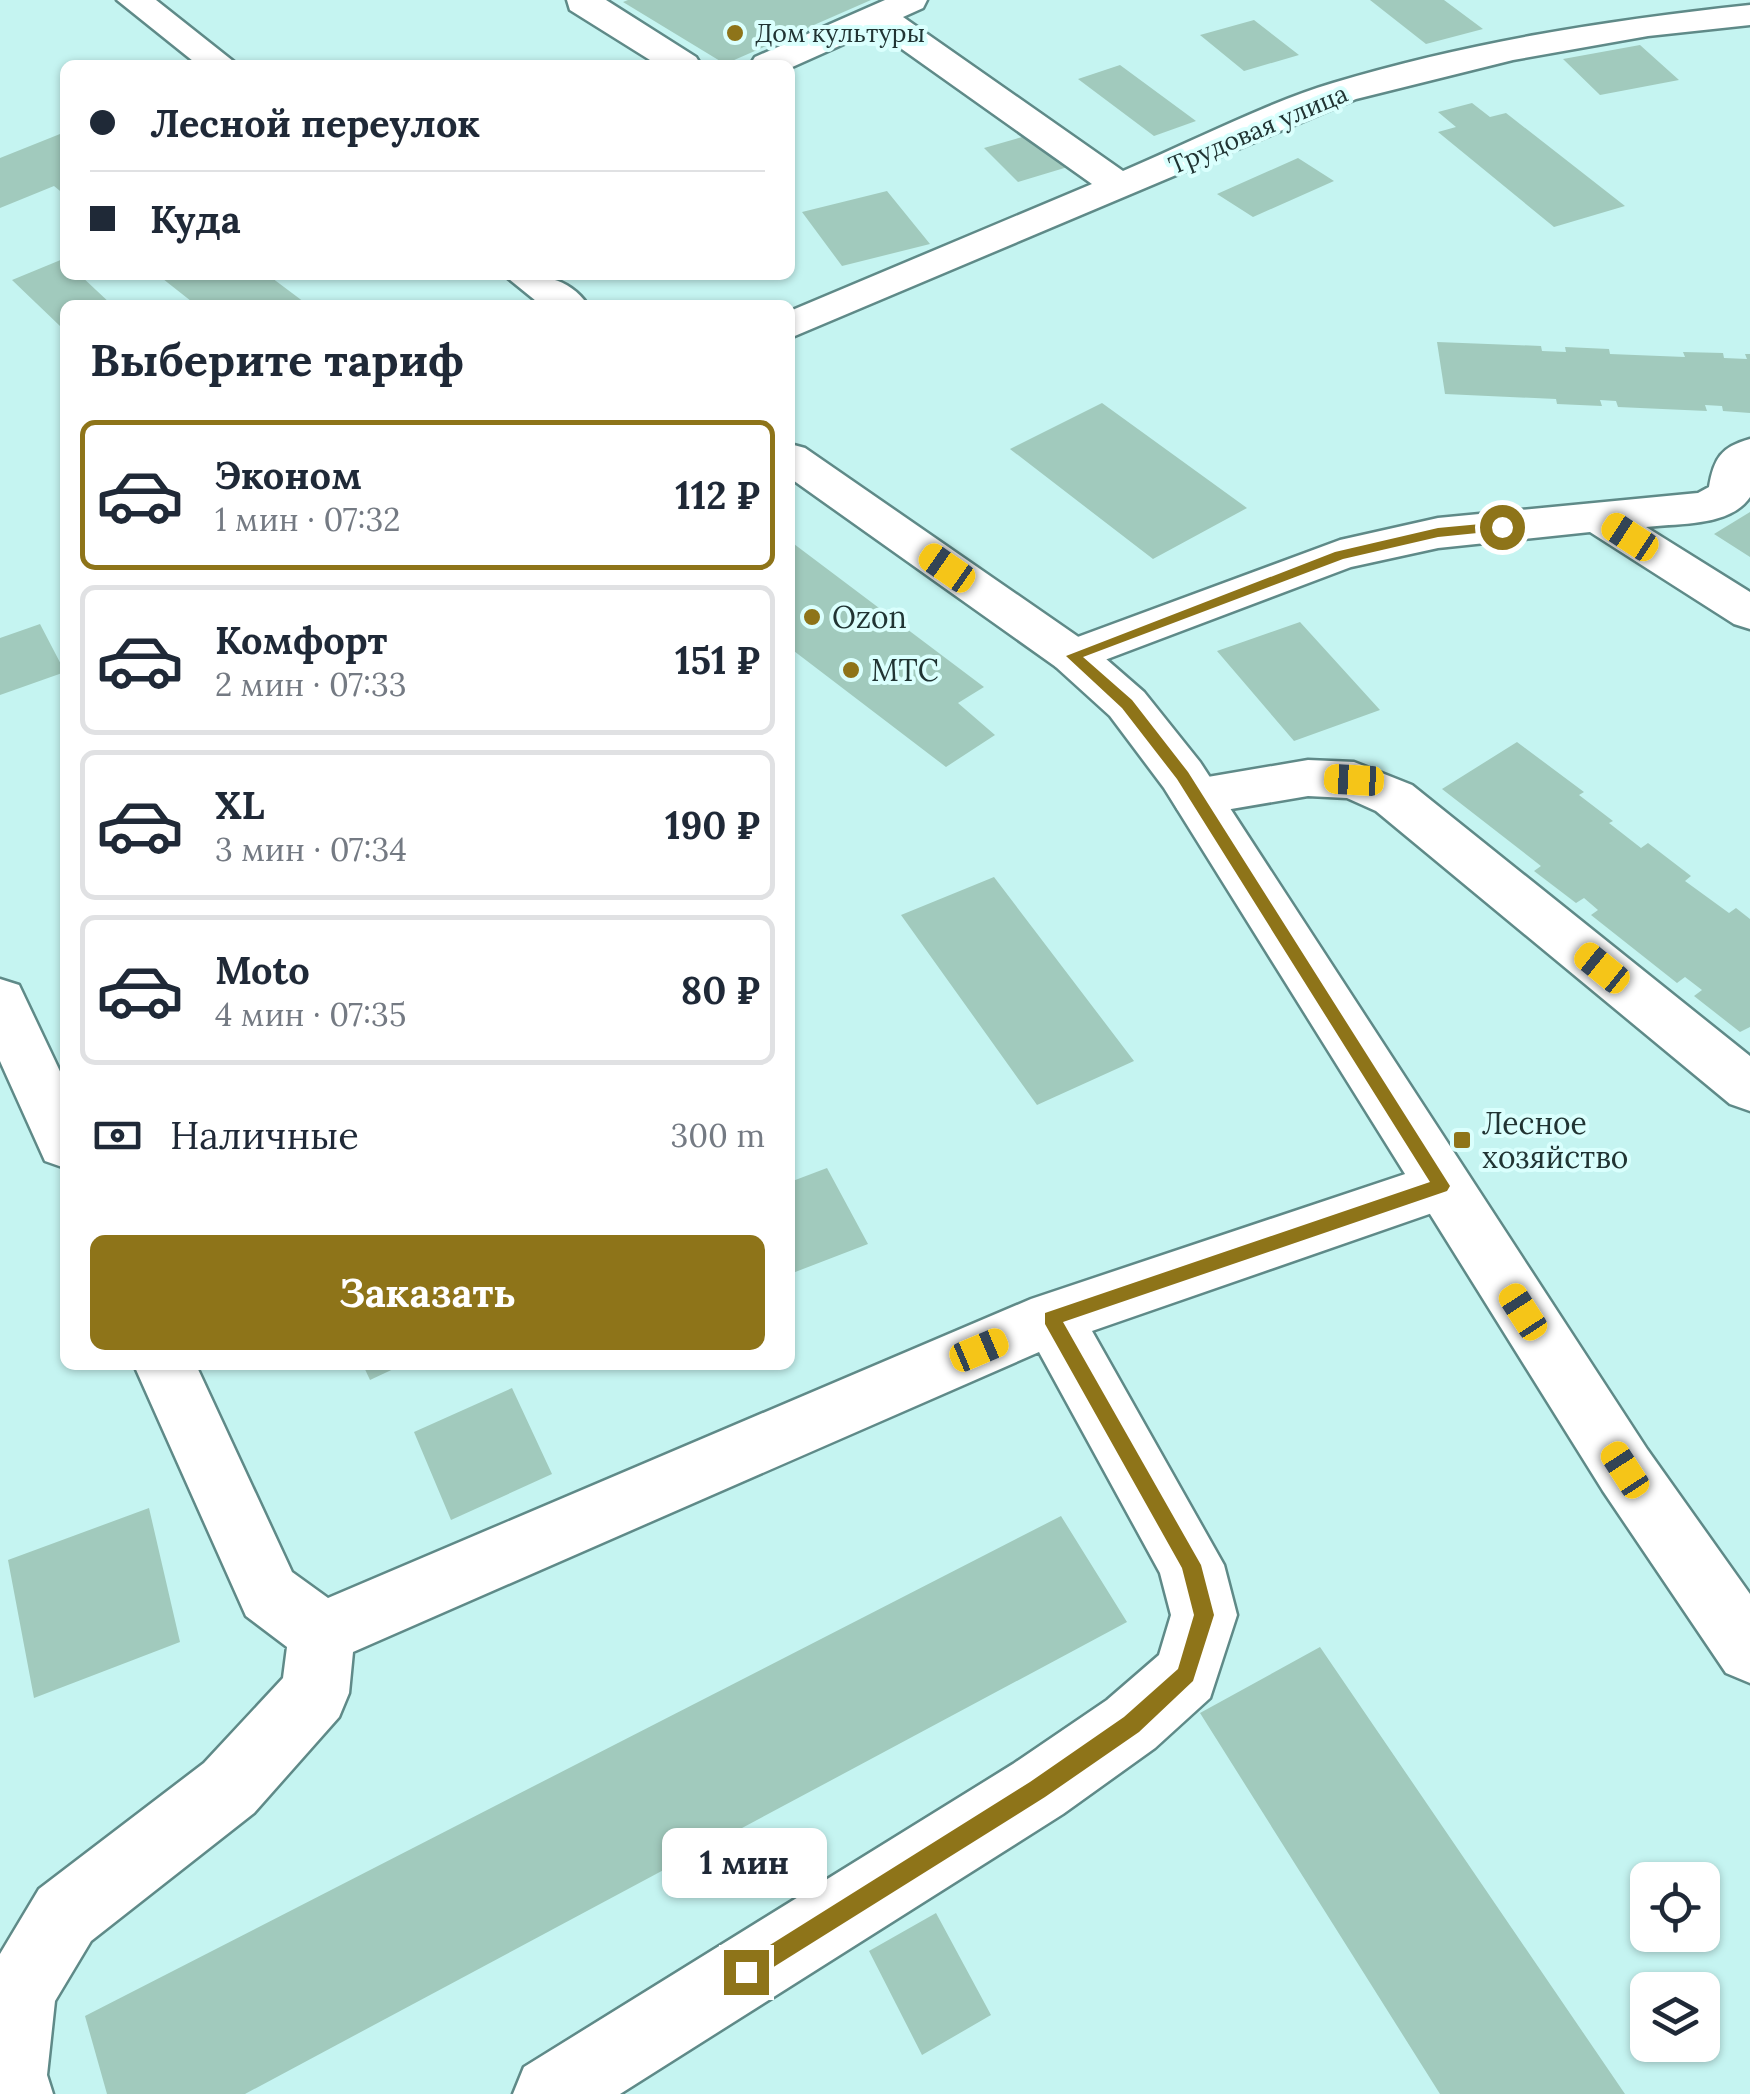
<!DOCTYPE html>
<html lang="ru">
<head>
<meta charset="utf-8">
<style>
  body { margin:0; font-family:Lora,serif; background:#f2f2f3; color:#1f2937; height:100vh; display:flex; flex-direction:column; font-size:38px; white-space:nowrap }
  * { box-sizing:border-box; margin:0 }
  p { font-size:32px; color:#747a83 }
  .icon { flex:none; width:55px; height:55px; fill:none; stroke:currentColor; stroke-width:2; stroke-linecap:round; stroke-linejoin:round }
  .map { position:relative; flex:1; overflow:hidden }
  .side { position:absolute; left:60px; top:300px; width:735px; height:1070px; display:flex; flex-direction:column; background:#fff; border-radius:15px; box-shadow:0 2px 8px #0004 }
  .side>* { flex:none }
  .banner { position:absolute; left:60px; top:60px; width:735px; height:220px; border-radius:15px; box-shadow:0 2px 8px #0004; display:grid; align-content:center; height:220px; padding:0 30px; background:#fff }
  .tools { position:absolute; left:1630px; top:1862px; display:grid; gap:20px }
  .tools a { display:grid; place-items:center; width:90px; height:90px; border-radius:15px; background:#fff; box-shadow:0 2px 8px #0004; font-size:50px }
  .end { position:absolute; width:45px; height:45px; margin:-22px; border:12px solid #8e7419; background:#fff; box-shadow:0 0 0 5px #fff }
  .from { border-radius:50% }
  .bubble { position:absolute; height:70px; border-radius:15px; background:#fff; box-shadow:0 2px 8px #0004; font-size:32px; font-weight:700; line-height:70px; text-align:center }
  .car { position:absolute; width:30px; height:60px; margin:-30px -15px; border-radius:12px; box-shadow:0 0 8px 2px #0007; background:linear-gradient(#f5c518 24%,#345 0 40%,#f5c518 0 76%,#345 0 86%,#f5c518 0) }
  .banner b { display:flex; align-items:center; gap:35px; height:95px; font-size:38px }
  .banner b+b { border-top:2px solid #e0e1e3 }
  .banner i { width:25px; height:25px; background:#1f2937 }
  ul { padding:0; list-style:none }
  li { display:flex; align-items:center; gap:30px; height:150px; margin:0 20px 15px; padding:0 10px; border:5px solid #e0e1e3; border-radius:15px }
  li div { flex:1 }
  li b { display:block; font-size:38px }
  li em { font-style:normal; font-weight:700 }
  li.active { border-color:#8e7419 }
  li>.icon { width:90px; height:90px; stroke-width:1.5 }
  h2 { padding:0 30px; font-size:45px; line-height:120px }
  .pay { display:flex; align-items:center; gap:25px; height:110px; padding:0 30px; font-size:38px }
  .pay p { margin-inline-start:auto }
  .primary-button { display:flex; gap:20px; margin-top:auto; padding:20px 30px }
  .primary-button a { flex:1; height:115px; border-radius:15px; background:#8e7419; color:#fff; font-size:40px; font-weight:700; line-height:115px; text-align:center }
  .map>svg:first-child { display:block }
  .building { fill:#a1cabd }
  .lines { fill:none; stroke-linecap:round; stroke-linejoin:round }
  .minor-casing { stroke:#5f8a88; stroke-width:5 }
  .major-casing { stroke:#5f8a88; stroke-width:5 }
  .minor { fill:#fff; fill-rule:evenodd }
  .major { fill:#fff; fill-rule:evenodd }
  .route { fill:#8e7419 }
  .poi-dot { fill:#8e7419; stroke:#dafffd; stroke-width:4 }
  .labels { text-anchor:middle; dominant-baseline:central; stroke-width:8; stroke-linejoin:round; paint-order:stroke }
  .far-poi-label { font-size:25px; fill:#213433; stroke:#dafffd; text-anchor:start }
  .far-street-label { font-size:25px; fill:#213433; stroke:#dafffd }
  .poi-label { font-size:30px; fill:#213433; stroke:#dafffd; text-anchor:start }
</style>
</head>
<body>
<div class="map">
<svg width="1750" height="2094" viewBox="0 0 1750 2094">
  <rect width="100%" height="100%" fill="#c5f4f1"/>
  <!-- building -->
  <path class="building" d="M 628,0 L 871,0 L 725,64 L 623,2 Z
    M 1370,0 L 1444,0 L 1483,29 L 1426,44 Z
    M 1254,20 L 1299,55 L 1244,71 L 1200,35 Z
    M 1640,45 L 1679,80 L 1600,95 L 1563,59 Z
    M 1120,65 L 1196,121 L 1154,136 L 1078,79 Z
    M 1472,103 L 1490,117 L 1506,113 L 1625,206 L 1554,227 L 1438,132 L 1456,127 L 1438,112 Z
    M 65,132 L 65,195 L 54,186 L 0,208 L 0,158 Z
    M 1036,133 L 1071,166 L 1018,182 L 984,148 Z
    M 1298,158 L 1334,181 L 1253,217 L 1217,194 Z
    M 887,191 L 930,244 L 842,266 L 802,212 Z
    M 63,259 L 65,275 L 80,275 L 112,305 L 65,305 L 65,324 L 60,326 L 12,280 Z
    M 158,275 L 268,275 L 304,302 L 297,305 L 196,305 Z
    M 1437,342 L 1541,346 L 1542,351 L 1566,352 L 1565,347 L 1609,349 L 1610,354 L 1685,357 L 1683,352 L 1723,353 L 1724,358 L 1747,359 L 1745,354 L 1750,354 L 1750,413 L 1723,411 L 1722,406 L 1705,405 L 1707,411 L 1618,407 L 1616,401 L 1600,400 L 1602,406 L 1557,404 L 1556,399 L 1445,394 Z
    M 1102,403 L 1247,508 L 1153,559 L 1010,449 Z
    M 1750,512 L 1750,557 L 1714,534 Z
    M 794,544 L 984,687 L 958,703 L 995,735 L 946,767 L 790,648 L 790,546 Z
    M 1300,622 L 1380,710 L 1294,741 L 1217,651 Z
    M 40,624 L 65,672 L 0,695 L 0,638 Z
    M 1517,742 L 1584,792 L 1579,795 L 1613,821 L 1609,823 L 1641,848 L 1648,843 L 1691,876 L 1685,881 L 1729,913 L 1736,908 L 1750,919 L 1750,1027 L 1740,1032 L 1694,996 L 1702,990 L 1685,977 L 1677,983 L 1591,915 L 1598,910 L 1584,898 L 1576,903 L 1534,871 L 1541,866 L 1442,789 Z
    M 994,877 L 1134,1061 L 1037,1105 L 901,915 Z
    M 827,1168 L 868,1244 L 790,1274 L 790,1182 Z
    M 363,1365 L 402,1365 L 370,1380 Z
    M 512,1388 L 552,1474 L 451,1520 L 414,1432 Z
    M 149,1508 L 180,1642 L 34,1698 L 8,1560 Z
    M 1061,1516 L 1127,1622 L 245,2094 L 107,2094 L 85,2016 Z
    M 1320,1647 L 1625,2094 L 1440,2094 L 1200,1713 Z
    M 936,1913 L 991,2015 L 922,2055 L 869,1951 Z"/>
  <g class="lines">
    <!-- minor casing -->
    <g class="minor-casing">
      <path id="minor" d="M 567,0 L 606,0 L 696,57 L 701,65 L 658,65 L 570,10 Z
        M 885,0 L 927,0 L 923,8 L 903,17 L 1123,171 C 1189,143 1266,103 1333,83 C 1468,42 1610,20 1750,5 L 1750,25 L 1648,36 L 1513,60 L 1356,99 L 790,338 L 790,311 L 1092,184 L 875,30 L 790,68 L 790,65 L 750,65 L 755,57 Z
        M 1750,439 L 1750,497 C 1730,527 1678,523 1646,527 L 1750,592 L 1750,629 L 1734,624 L 1590,532 L 1438,548 L 1351,567 L 1073,672 L 1056,667 L 1049,656 L 1056,645 L 1340,540 L 1438,518 L 1698,493 L 1709,487 C 1714,458 1721,447 1750,439 Z
        M 1308,760 L 1354,762 L 1412,785 L 1750,1056 L 1750,1111 L 1730,1104 L 1376,811 L 1347,798 L 1308,796 L 1196,815 L 1178,810 L 1171,797 L 1178,784 L 1196,779 Z
        M 0,979 L 19,985 L 65,1082 L 65,1168 L 45,1161 L 0,1061 Z
        M 1441,1162 L 1461,1169 L 1470,1186 L 1461,1203 L 1092,1331 L 1224,1565 L 1237,1615 L 1210,1698 L 1155,1748 L 1063,1814 L 620,2094 L 513,2094 L 524,2067 L 1013,1764 L 1107,1700 L 1159,1655 L 1171,1615 L 1160,1573 L 1039,1352 L 353,1652 L 349,1693 L 339,1717 L 254,1813 L 91,1941 L 55,2001 L 47,2075 L 53,2094 L 0,2094 L 0,1954 L 39,1889 L 204,1763 L 283,1678 L 287,1647 L 246,1616 L 134,1365 L 196,1365 L 292,1572 L 328,1598 L 1031,1299 Z"/>
    </g>
    <!-- major casing -->
    <g class="major-casing">
      <path id="major" d="M 117,0 L 156,0 L 238,65 L 198,65 Z
        M 504,275 C 538,275 567,275 588,305 L 541,305 Z
        M 790,444 L 805,448 L 1090,645 L 1144,692 L 1200,762 L 1647,1449 L 1750,1594 L 1750,1683 L 1726,1673 L 1603,1491 L 1164,788 L 1110,716 L 1056,667 L 790,478 Z"/>
    </g>
    <!-- minor -->
    <use href="#minor" class="minor"/>
    <!-- major -->
    <use href="#major" class="major"/>
  </g>
  <!-- route -->
  <path class="route" d="M 1502,522 L 1507,524 L 1507,530 L 1438,537 L 1343,559 L 1083,657 L 1132,700 L 1188,772 L 1450,1186 L 1447,1191 L 1063,1322 L 1201,1565 L 1214,1615 L 1193,1681 L 1139,1732 L 1045,1797 L 753,1980 L 746,1983 L 738,1980 L 735,1972 L 738,1965 L 1030,1782 L 1124,1717 L 1178,1669 L 1194,1615 L 1182,1568 L 1045,1324 L 1045,1313 L 1430,1182 L 1177,779 L 1122,708 L 1066,656 L 1335,552 L 1438,528 Z"/>
  <!-- markers -->
  <g class="poi-dot">
    <circle cx="735" cy="33" r="10"/>
    <circle cx="812" cy="617" r="10"/>
    <circle cx="851" cy="670" r="10"/>
    <rect x="1452" y="1130" width="20" height="20" rx="5"/>
  </g>
  <g class="labels">
    <!-- far-poi labels -->
    <g class="far-poi-label">
      <text x="755" y="33">Дом культуры</text>
    </g>
    <!-- far-street labels -->
    <g class="far-street-label">
      <text transform="translate(1258 129) rotate(-23)">Трудовая улица</text>
    </g>
    <!-- poi labels -->
    <g class="poi-label">
      <text x="832" y="617">Ozon</text>
      <text x="871" y="670">МТС</text>
      <text x="1482" y="1123">Лесное<tspan x="1482" dy="34">хозяйство</tspan></text>
    </g>
  </g>
</svg>
<div class="tools">
<a><svg class="icon" aria-label="locate" viewBox="0 0 24 24"><circle cx="12" cy="12" r="6"/><path d="M12 2v4M12 18v4M2 12h4M18 12h4"/></svg></a>
<a><svg class="icon" aria-label="layers" viewBox="0 0 24 24"><path d="M12 4l9 5-9 5-9-5zM3 14l9 5 9-5"/></svg></a>
</div>
<i class="end from" style="left:1502px;top:527px"></i>
<i class="end" style="left:746px;top:1972px"></i>
<div class="bubble" style="left:662px;top:1828px;width:165px">1 мин</div>
<i class="car" style="left:1630px;top:537px;rotate:303deg"></i>
<i class="car" style="left:947px;top:568px;rotate:305deg"></i>
<i class="car" style="left:1354px;top:780px;rotate:273deg"></i>
<i class="car" style="left:1602px;top:968px;rotate:309deg"></i>
<i class="car" style="left:1523px;top:1312px;rotate:327deg"></i>
<i class="car" style="left:979px;top:1350px;rotate:67deg"></i>
<i class="car" style="left:1625px;top:1470px;rotate:327deg"></i>
<div class="banner">
<b><i class="from"></i>Лесной переулок</b>
<b><i></i>Куда</b>
</div>
<section class="side">
<h2>Выберите тариф</h2>
<ul>
<li class="active"><svg class="icon" aria-label="car" viewBox="0 0 24 24"><path d="M5 17H2v-5l4-1 3-4h7l3 4 3 1v5h-3M9 17h6M6 11h13"/><circle cx="7" cy="17" r="2"/><circle cx="17" cy="17" r="2"/></svg><div><b>Эконом</b><p>1 мин · 07:32</p></div><em>112 ₽</em></li>
<li><svg class="icon" aria-label="car" viewBox="0 0 24 24"><path d="M5 17H2v-5l4-1 3-4h7l3 4 3 1v5h-3M9 17h6M6 11h13"/><circle cx="7" cy="17" r="2"/><circle cx="17" cy="17" r="2"/></svg><div><b>Комфорт</b><p>2 мин · 07:33</p></div><em>151 ₽</em></li>
<li><svg class="icon" aria-label="car" viewBox="0 0 24 24"><path d="M5 17H2v-5l4-1 3-4h7l3 4 3 1v5h-3M9 17h6M6 11h13"/><circle cx="7" cy="17" r="2"/><circle cx="17" cy="17" r="2"/></svg><div><b>XL</b><p>3 мин · 07:34</p></div><em>190 ₽</em></li>
<li><svg class="icon" aria-label="car" viewBox="0 0 24 24"><path d="M5 17H2v-5l4-1 3-4h7l3 4 3 1v5h-3M9 17h6M6 11h13"/><circle cx="7" cy="17" r="2"/><circle cx="17" cy="17" r="2"/></svg><div><b>Moto</b><p>4 мин · 07:35</p></div><em>80 ₽</em></li>
</ul>
<div class="pay"><svg class="icon" aria-label="cash" viewBox="0 0 24 24"><path d="M3 7h18v10H3z"/><circle cx="12" cy="12" r="2"/></svg>Наличные<p>300 m</p></div>
<div class="primary-button"><a>Заказать</a></div>
</section>
</div>
</body>
</html>
